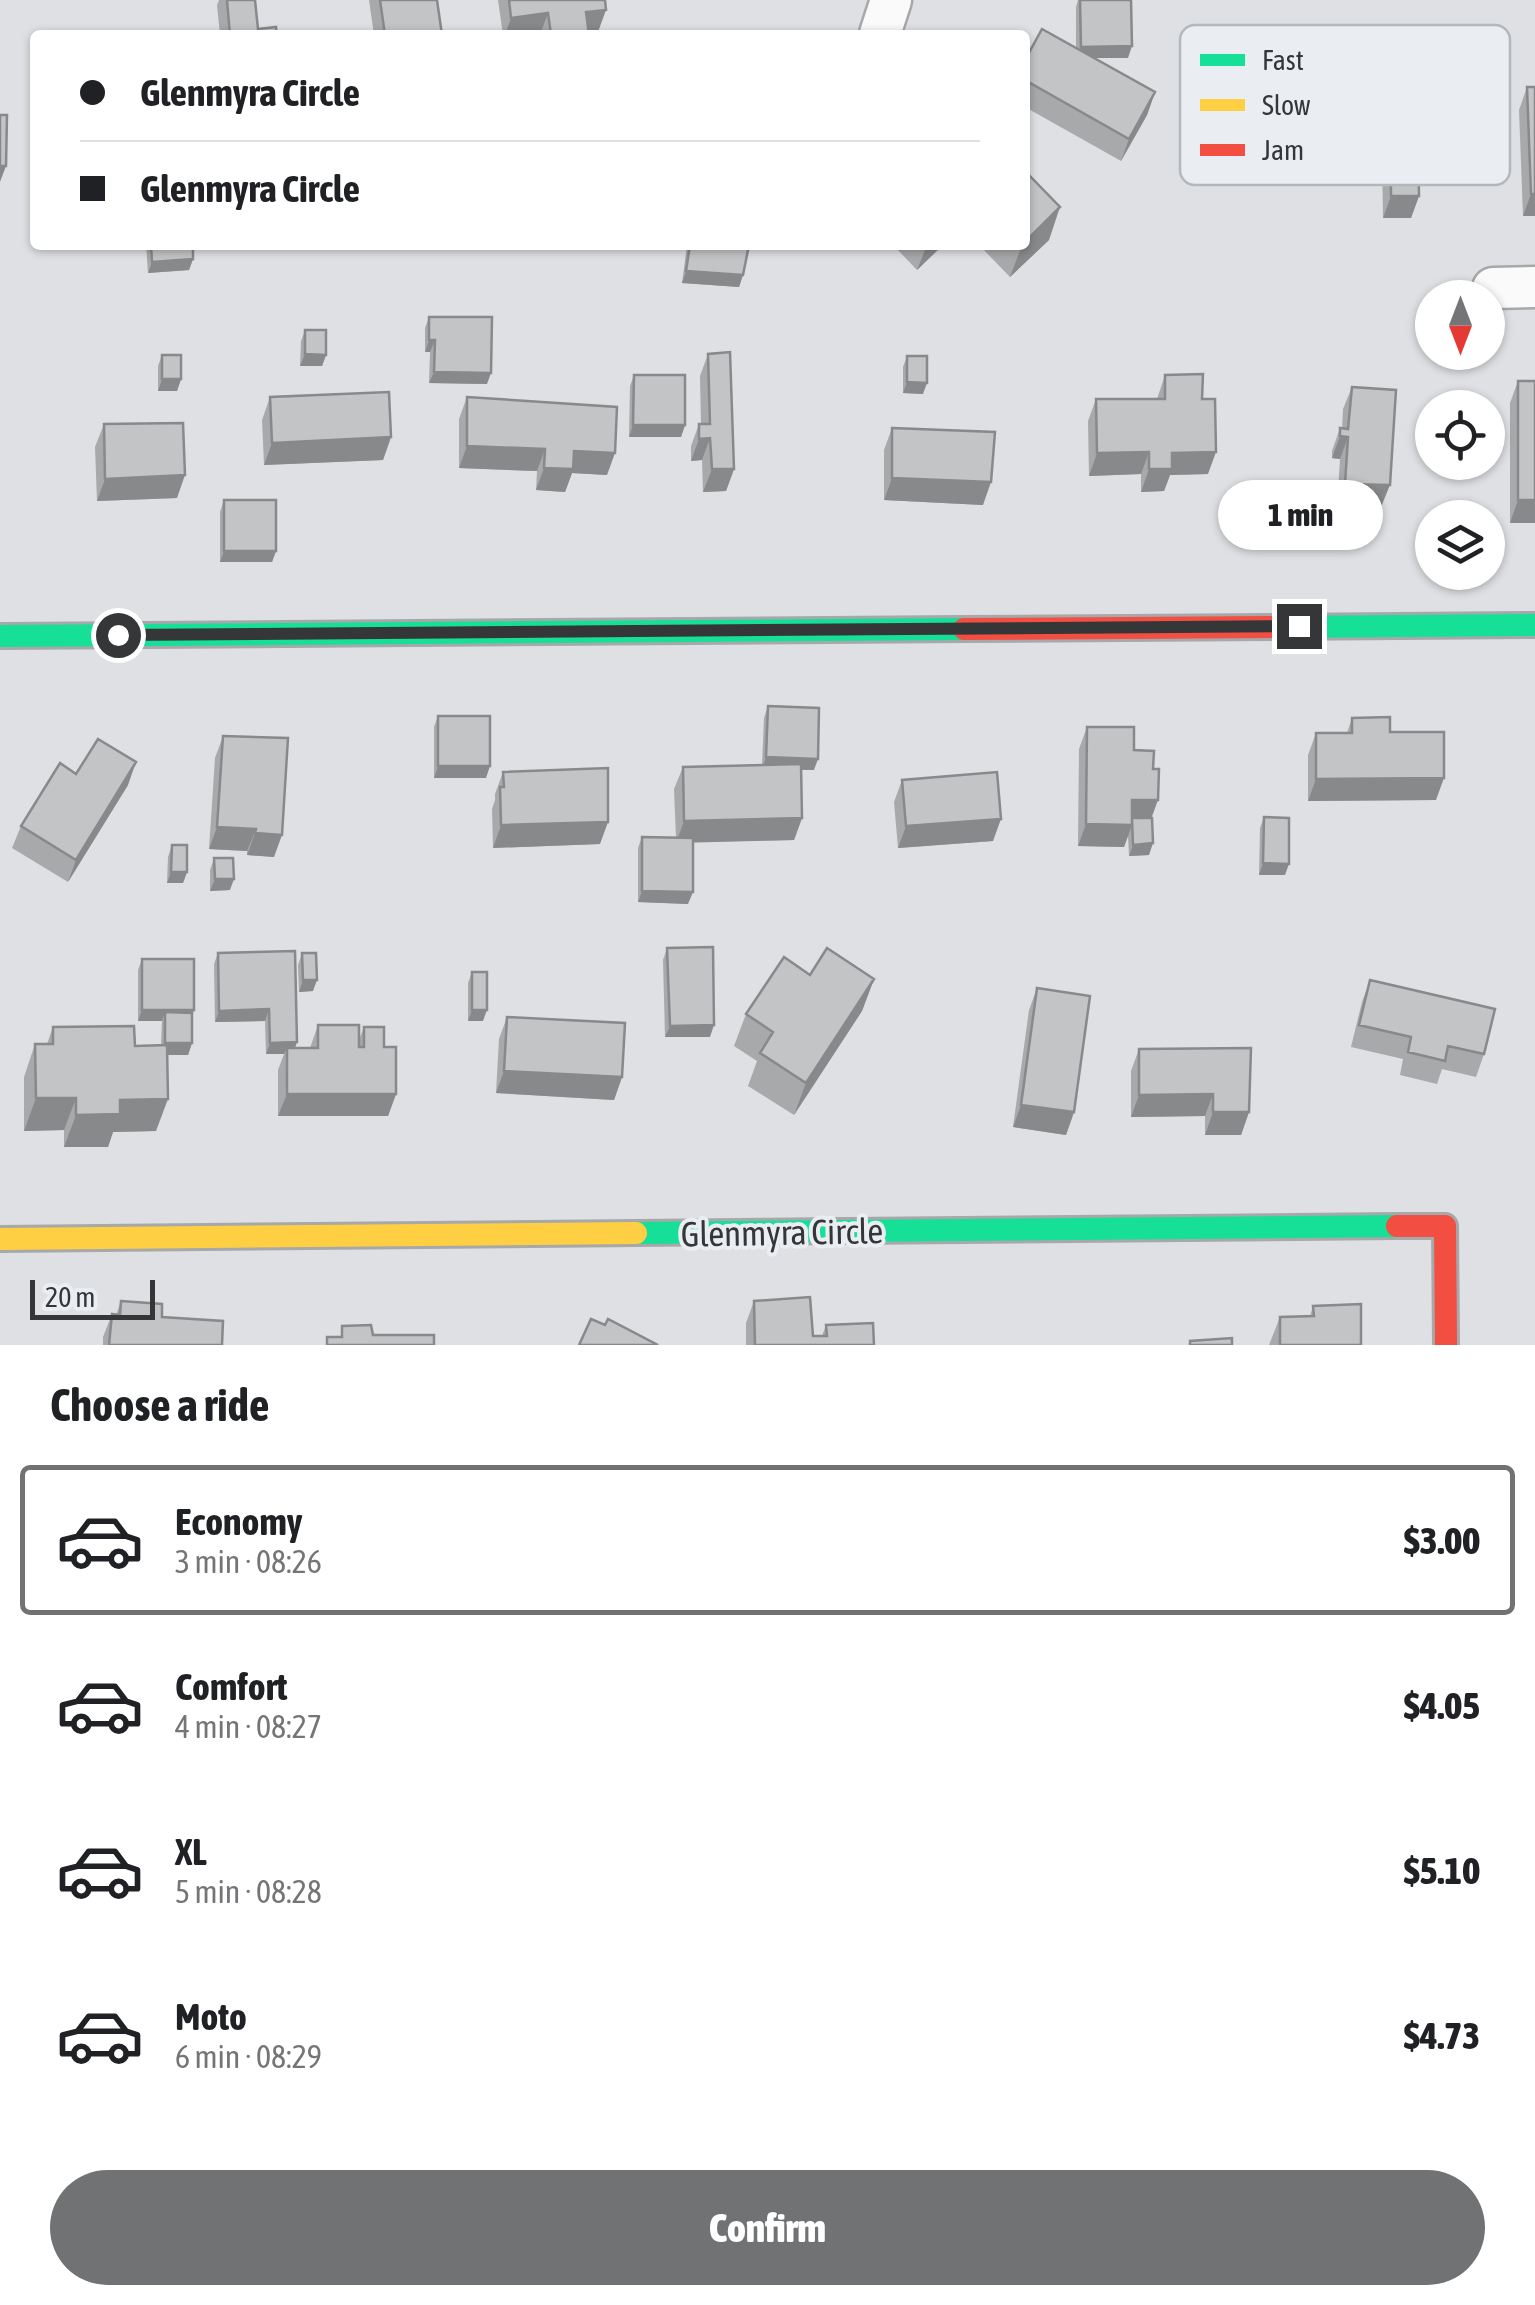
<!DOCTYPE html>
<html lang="en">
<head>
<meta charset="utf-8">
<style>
  body { margin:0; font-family:"Asap Condensed",sans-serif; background:#f2f2f2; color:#202124; height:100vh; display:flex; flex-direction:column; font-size:38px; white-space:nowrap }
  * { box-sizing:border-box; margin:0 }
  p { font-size:32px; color:#757577 }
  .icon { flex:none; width:55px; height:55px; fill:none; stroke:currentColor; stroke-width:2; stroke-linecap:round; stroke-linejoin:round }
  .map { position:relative; height:1345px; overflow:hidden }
  .sheet { display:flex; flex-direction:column; background:#fff; flex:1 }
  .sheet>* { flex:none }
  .hud { position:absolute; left:30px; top:30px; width:1000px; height:220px; border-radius:10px; box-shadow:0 2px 8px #0004; display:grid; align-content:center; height:220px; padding:0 50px; background:#fff }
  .needle { width:65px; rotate:180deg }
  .tools { position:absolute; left:1415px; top:280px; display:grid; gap:20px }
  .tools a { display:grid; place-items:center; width:90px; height:90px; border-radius:50%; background:#fff; box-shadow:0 2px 8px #0004; font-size:50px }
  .scale { position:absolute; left:30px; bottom:25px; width:125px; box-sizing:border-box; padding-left:10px; border:5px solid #353638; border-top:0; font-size:28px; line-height:35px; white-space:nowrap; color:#353638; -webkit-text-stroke:8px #eaeef3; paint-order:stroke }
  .end { position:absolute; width:45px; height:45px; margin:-22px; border:12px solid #353638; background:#fff; box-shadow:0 0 0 5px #fff }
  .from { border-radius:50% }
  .bubble { position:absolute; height:70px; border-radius:35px; background:#fff; box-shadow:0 2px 8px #0004; font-size:32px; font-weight:800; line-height:70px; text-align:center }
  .hud b { display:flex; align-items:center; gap:35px; height:95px; font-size:38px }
  .hud b+b { border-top:2px solid #e0e0e0 }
  .hud i { width:25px; height:25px; background:#202124 }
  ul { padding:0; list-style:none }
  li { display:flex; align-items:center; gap:30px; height:150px; margin:0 20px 15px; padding:0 30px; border:5px solid transparent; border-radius:10px }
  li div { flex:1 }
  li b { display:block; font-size:38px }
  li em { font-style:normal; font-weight:800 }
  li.selected { border-color:#707274 }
  li>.icon { width:90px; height:90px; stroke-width:1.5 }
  h2 { padding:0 50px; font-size:45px; line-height:120px }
  .action { display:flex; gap:20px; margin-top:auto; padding:20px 50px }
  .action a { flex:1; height:115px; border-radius:60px; background:#707274; color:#fff; font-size:40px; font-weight:800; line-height:115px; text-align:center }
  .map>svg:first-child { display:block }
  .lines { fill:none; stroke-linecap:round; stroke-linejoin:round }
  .street-casing { stroke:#a6a8aa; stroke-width:45 }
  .fast-casing { stroke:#a6a8aa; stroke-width:28 }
  .slow-casing { stroke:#a6a8aa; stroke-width:28 }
  .jam-casing { stroke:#a6a8aa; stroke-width:28 }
  .street { stroke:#fafafb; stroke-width:40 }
  .fast { stroke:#16e098; stroke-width:22 }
  .slow { stroke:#ffcf43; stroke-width:22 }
  .jam { stroke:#f24e42; stroke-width:22 }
  .wall { fill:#a7a9aa }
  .shaded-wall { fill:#88898b }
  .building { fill:#c2c4c6; stroke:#88898b; stroke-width:2.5 }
  .route { stroke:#353638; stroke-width:12 }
  .labels { text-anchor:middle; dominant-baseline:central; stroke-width:8; stroke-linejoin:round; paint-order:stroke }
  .street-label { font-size:35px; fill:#353638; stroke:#eaeef3 }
  .key { fill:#eaeef3; stroke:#b4b7bb; stroke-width:2.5 }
  .key-label { font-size:28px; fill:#353638 }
</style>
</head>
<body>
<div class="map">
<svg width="1535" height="1345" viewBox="0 0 1535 1345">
  <rect width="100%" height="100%" fill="#dee0e3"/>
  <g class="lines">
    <!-- street casing -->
    <g class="street-casing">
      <path id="street" d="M 880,34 L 891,0
        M 1493,288 L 1535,287"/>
    </g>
    <!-- fast casing -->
    <g class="fast-casing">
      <path id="fast" d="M 1273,627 L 1535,625
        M 0,636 L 964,629
        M 636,1233 L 1397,1226"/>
    </g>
    <!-- slow casing -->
    <g class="slow-casing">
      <path id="slow" d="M 0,1239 L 636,1233"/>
    </g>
    <!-- jam casing -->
    <g class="jam-casing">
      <path id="jam" d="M 964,629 L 1273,627
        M 1397,1226 L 1445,1226 L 1446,1345"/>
    </g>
    <!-- street -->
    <use href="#street" class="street"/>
    <!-- fast -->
    <use href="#fast" class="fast"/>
    <!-- slow -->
    <use href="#slow" class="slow"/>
    <!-- jam -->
    <use href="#jam" class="jam"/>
  </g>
  <!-- wall -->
  <path class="wall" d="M 219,0 L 255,0 L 258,29 L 277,35 L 220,35 L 217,5 Z
    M 369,0 L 437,0 L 442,35 L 374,35 Z
    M 498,0 L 605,0 L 598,32 L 589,33 L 589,35 L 503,35 Z
    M 1078,0 L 1131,0 L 1128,58 L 1094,58 L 1155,92 L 1147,115 L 1121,161 L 1025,107 L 1025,60 L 1076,48 L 1076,7 Z
    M 1390,70 L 1419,196 L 1411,218 L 1383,218 L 1381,92 Z
    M 1527,87 L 1535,87 L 1535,216 L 1523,216 L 1519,110 Z
    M 1049,240 L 1010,277 L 979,245 L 1025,245 Z
    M 146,245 L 193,245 L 193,259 L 189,270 L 148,273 Z
    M 687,245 L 749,245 L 743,275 L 739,287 L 682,283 Z
    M 893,245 L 943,245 L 917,270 Z
    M 429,317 L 487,384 L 429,383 L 430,352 L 425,352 L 425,328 Z
    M 305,330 L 326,355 L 322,366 L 300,366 L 301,341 Z
    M 708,354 L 734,469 L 726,491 L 703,492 L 702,460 L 691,461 L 691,446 L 699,424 L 701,424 L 700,376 Z
    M 162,355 L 181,379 L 177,391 L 158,391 L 158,366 Z
    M 907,356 L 923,394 L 903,393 L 903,367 Z
    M 634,375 L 685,425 L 681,437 L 629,437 L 630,386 Z
    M 1165,375 L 1202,399 L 1208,474 L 1170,475 L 1164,491 L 1141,492 L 1141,474 L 1089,476 L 1088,421 L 1096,399 L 1157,399 Z
    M 1518,381 L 1535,523 L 1510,523 L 1510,403 Z
    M 1352,387 L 1381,507 L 1337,506 L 1340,459 L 1332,458 L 1332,451 L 1340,428 L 1342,429 L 1343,409 Z
    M 270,397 L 391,437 L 383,460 L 264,465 L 262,420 Z
    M 467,397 L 607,475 L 572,473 L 565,492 L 536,490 L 537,471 L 459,468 L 459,419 Z
    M 104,424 L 177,498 L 97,501 L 95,447 Z
    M 892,428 L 983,505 L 884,500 L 884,450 Z
    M 224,500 L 276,551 L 272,562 L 220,562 L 220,512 Z
    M 768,706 L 814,770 L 801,770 L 802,818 L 794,840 L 693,842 L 688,904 L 638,902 L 638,848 L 642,837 L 676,838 L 674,789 L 683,767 L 762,765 L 764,718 Z
    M 438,716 L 486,778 L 434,778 L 434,727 Z
    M 1352,718 L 1390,732 L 1436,800 L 1308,801 L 1308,755 L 1316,733 L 1347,733 Z
    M 1087,727 L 1134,750 L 1152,818 L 1149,855 L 1129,856 L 1128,836 L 1124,847 L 1078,846 L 1079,749 Z
    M 223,736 L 274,857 L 247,855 L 247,851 L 209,849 L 215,758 Z
    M 503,772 L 600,844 L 493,848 L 492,809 L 495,800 L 495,794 Z
    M 76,774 L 128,785 L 68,882 L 12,848 L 21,826 Z
    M 902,780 L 993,841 L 898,848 L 894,802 Z
    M 1264,817 L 1285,875 L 1259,875 L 1260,828 Z
    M 172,845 L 187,872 L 183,883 L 167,883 L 168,857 Z
    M 214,858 L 230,890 L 210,891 L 210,870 Z
    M 667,948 L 710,1037 L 665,1037 L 663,960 Z
    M 295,951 L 295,1048 L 310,1048 L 318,1025 L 359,1040 L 364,1027 L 384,1047 L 396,1094 L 388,1116 L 278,1116 L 278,1070 L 284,1054 L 266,1054 L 265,1021 L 215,1022 L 214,964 L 218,953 Z
    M 302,953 L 313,991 L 299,992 L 298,965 Z
    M 142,959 L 192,1014 L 192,1043 L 188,1055 L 167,1055 L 156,1131 L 113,1132 L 108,1147 L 64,1147 L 64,1130 L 24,1131 L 24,1077 L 35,1044 L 47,1044 L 53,1027 L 135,1046 L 161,1045 L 162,1021 L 138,1021 L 138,970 Z
    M 472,972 L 483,1021 L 468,1021 L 468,983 Z
    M 810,975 L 874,979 L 862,1011 L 794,1115 L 748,1086 L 757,1061 L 734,1046 L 746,1014 Z
    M 1370,980 L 1484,1054 L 1476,1077 L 1442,1069 L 1437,1084 L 1400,1075 L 1403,1059 L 1351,1047 L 1362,1002 Z
    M 1037,988 L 1074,1112 L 1066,1135 L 1013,1127 L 1029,1010 Z
    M 507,1017 L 622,1077 L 614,1100 L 496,1093 L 499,1039 Z
    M 1139,1049 L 1249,1112 L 1241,1135 L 1205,1135 L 1205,1116 L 1131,1117 L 1131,1071 Z
    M 121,1301 L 162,1317 L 222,1345 L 103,1345 L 103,1337 L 112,1314 L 116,1315 Z
    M 754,1301 L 813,1336 L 822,1336 L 826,1325 L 874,1345 L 746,1345 L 746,1323 Z
    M 1313,1306 L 1361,1345 L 1269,1345 L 1280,1317 L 1310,1316 Z"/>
  <!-- shaded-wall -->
  <path class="shaded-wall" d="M 606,10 L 598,32 L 578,34 L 586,12 Z
    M 548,13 L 540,35 L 505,35 L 511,18 Z
    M 1132,46 L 1128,58 L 1076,58 L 1081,47 Z
    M 1155,92 L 1147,115 L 1121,161 L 1129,139 Z
    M 0,166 L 6,166 L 0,182 Z
    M 1531,194 L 1535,194 L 1535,216 L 1523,216 Z
    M 1391,196 L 1419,196 L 1411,218 L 1383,218 Z
    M 1060,207 L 1049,240 L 1010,277 L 1022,245 L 1025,245 L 1025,242 Z
    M 927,245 L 943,245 L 917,270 Z
    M 193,259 L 189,270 L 148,273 L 152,262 Z
    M 686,271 L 743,275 L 739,287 L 682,283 Z
    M 429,340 L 435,340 L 430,352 L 425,352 Z
    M 305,354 L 326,355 L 322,366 L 300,366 Z
    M 434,372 L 491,373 L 487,384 L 429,383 Z
    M 162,379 L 181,379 L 177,391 L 158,391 Z
    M 907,382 L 927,383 L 923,394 L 903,393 Z
    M 633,425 L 685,425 L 681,437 L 629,437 Z
    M 1340,436 L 1348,437 L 1340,459 L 1332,458 Z
    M 391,437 L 383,460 L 264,465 L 272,443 Z
    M 710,438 L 702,460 L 691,461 L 699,439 Z
    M 467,446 L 545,449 L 537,471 L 459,468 Z
    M 574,451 L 615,453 L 607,475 L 572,473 L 565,492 L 536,490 L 544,468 Z
    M 1149,452 L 1141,474 L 1089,476 L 1097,453 Z
    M 1216,452 L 1208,474 L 1170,475 L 1164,491 L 1141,492 L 1149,469 L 1172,453 Z
    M 712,469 L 734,469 L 726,491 L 703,492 Z
    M 185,475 L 177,498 L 97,501 L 105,479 Z
    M 892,478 L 991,482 L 983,505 L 884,500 Z
    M 1345,484 L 1390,485 L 1381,507 L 1337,506 Z
    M 1518,500 L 1535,500 L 1535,523 L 1510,523 Z
    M 224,551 L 276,551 L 272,562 L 220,562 Z
    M 766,757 L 818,759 L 814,770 L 762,769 Z
    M 136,762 L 128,785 L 68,882 L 76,860 Z
    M 438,766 L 490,766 L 486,778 L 434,778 Z
    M 1444,778 L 1436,800 L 1308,801 L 1316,779 Z
    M 1132,800 L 1158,800 L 1150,822 L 1132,822 Z
    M 802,818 L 794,840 L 676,843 L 684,821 Z
    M 1001,819 L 993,841 L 898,848 L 906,826 Z
    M 608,822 L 600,844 L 493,848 L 501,825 Z
    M 1086,824 L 1132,825 L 1124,847 L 1078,846 Z
    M 217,827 L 256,829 L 247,851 L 209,849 Z
    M 255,833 L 282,835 L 274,857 L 247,855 Z
    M 1153,843 L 1149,855 L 1129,856 L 1133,845 Z
    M 1263,863 L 1289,864 L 1285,875 L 1259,875 Z
    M 171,872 L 187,872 L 183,883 L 167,883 Z
    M 215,879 L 234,879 L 230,890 L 210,891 Z
    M 642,891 L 693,892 L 688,904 L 638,902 Z
    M 874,979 L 862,1011 L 794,1115 L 806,1083 Z
    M 303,980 L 317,980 L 313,991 L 299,992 Z
    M 269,1009 L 265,1021 L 215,1022 L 219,1011 Z
    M 142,1010 L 194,1010 L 190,1021 L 165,1012 L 162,1021 L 138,1021 Z
    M 472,1010 L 487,1010 L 483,1021 L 468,1021 Z
    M 714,1025 L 710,1037 L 665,1037 L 670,1026 Z
    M 297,1042 L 293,1054 L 287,1048 L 284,1054 L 266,1054 L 270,1043 Z
    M 165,1043 L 192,1043 L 188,1055 L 161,1055 Z
    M 504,1071 L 622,1077 L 614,1100 L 496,1093 Z
    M 287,1094 L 396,1094 L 388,1116 L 278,1116 Z
    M 1213,1094 L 1205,1116 L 1131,1117 L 1139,1095 Z
    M 36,1098 L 76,1098 L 64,1130 L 24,1131 Z
    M 168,1099 L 156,1131 L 113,1132 L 108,1147 L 64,1147 L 76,1115 L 120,1100 Z
    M 1021,1105 L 1074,1112 L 1066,1135 L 1013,1127 Z
    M 1213,1112 L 1249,1112 L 1241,1135 L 1205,1135 Z"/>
  <!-- building -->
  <path class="building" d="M 227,0 L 255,0 L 258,29 L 276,27 L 277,35 L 230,35 Z
    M 380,0 L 437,0 L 442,35 L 385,35 Z
    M 509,0 L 605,0 L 606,10 L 586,12 L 589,35 L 551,35 L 548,13 L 511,18 Z
    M 1080,0 L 1131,0 L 1132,46 L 1081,47 Z
    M 1042,29 L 1155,92 L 1129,139 L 1025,80 L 1025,60 Z
    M 1390,70 L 1417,70 L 1419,196 L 1391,196 Z
    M 1527,87 L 1535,87 L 1535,194 L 1531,194 Z
    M 0,115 L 7,115 L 6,166 L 0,166 Z
    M 1025,171 L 1060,207 L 1025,242 Z
    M 151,245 L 193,245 L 193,259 L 152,262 Z
    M 690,245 L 749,245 L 743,275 L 686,271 Z
    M 429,317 L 492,317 L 491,373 L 434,372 L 435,340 L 429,340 Z
    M 305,330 L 326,330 L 326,355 L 305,354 Z
    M 730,352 L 734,469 L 712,469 L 710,438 L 699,439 L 699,424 L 710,424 L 708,354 Z
    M 162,355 L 181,355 L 181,379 L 162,379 Z
    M 907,356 L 927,356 L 927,383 L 907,382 Z
    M 1203,374 L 1202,399 L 1215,399 L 1216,452 L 1172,453 L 1172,469 L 1149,469 L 1149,452 L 1097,453 L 1096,399 L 1165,399 L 1165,375 Z
    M 634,375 L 685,375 L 685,425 L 633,425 Z
    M 1518,381 L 1535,381 L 1535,500 L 1518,500 Z
    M 1352,387 L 1396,390 L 1390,485 L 1345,484 L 1348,437 L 1340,436 L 1340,428 L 1348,429 Z
    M 389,392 L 391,437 L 272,443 L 270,397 Z
    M 467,397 L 617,407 L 615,453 L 574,451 L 573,469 L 544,468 L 545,449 L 467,446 Z
    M 183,423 L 185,475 L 105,479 L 104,424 Z
    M 892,428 L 995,432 L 991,482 L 892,478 Z
    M 224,500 L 276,500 L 276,551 L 224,551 Z
    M 768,706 L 819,708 L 818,759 L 766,757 Z
    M 438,716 L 490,716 L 490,766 L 438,766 Z
    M 1390,717 L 1390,732 L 1444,732 L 1444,778 L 1316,779 L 1316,733 L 1352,733 L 1352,718 Z
    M 1087,727 L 1134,727 L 1134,750 L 1154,751 L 1153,769 L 1159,769 L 1158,800 L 1132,800 L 1132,825 L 1086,824 Z
    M 223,736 L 288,738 L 282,835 L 255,833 L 256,829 L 217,827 Z
    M 98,739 L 136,762 L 76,860 L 21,826 L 60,763 L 76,774 Z
    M 801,764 L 802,818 L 684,821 L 683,767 Z
    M 608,768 L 608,822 L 501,825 L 500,787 L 504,787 L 503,772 Z
    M 997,772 L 1001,819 L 906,826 L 902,780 Z
    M 1264,817 L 1289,818 L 1289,864 L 1263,863 Z
    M 1132,818 L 1152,818 L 1153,843 L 1133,845 Z
    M 642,837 L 693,838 L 693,892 L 642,891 Z
    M 172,845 L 187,845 L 187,872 L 171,872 Z
    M 214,858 L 233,858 L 234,879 L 215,879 Z
    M 713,947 L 714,1025 L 670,1026 L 667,948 Z
    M 827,948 L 874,979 L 806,1083 L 760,1053 L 773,1032 L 746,1014 L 784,957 L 810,975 Z
    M 295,951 L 297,1042 L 270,1043 L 269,1009 L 219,1011 L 218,953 Z
    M 302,953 L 316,953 L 317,980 L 303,980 Z
    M 142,959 L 194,959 L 194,1010 L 142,1010 Z
    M 472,972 L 487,972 L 487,1010 L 472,1010 Z
    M 1370,980 L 1495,1009 L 1484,1054 L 1448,1046 L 1445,1061 L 1408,1052 L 1411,1037 L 1359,1025 Z
    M 1037,988 L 1090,996 L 1074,1112 L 1021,1105 Z
    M 165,1012 L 192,1013 L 192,1043 L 165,1043 Z
    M 507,1017 L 625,1023 L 622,1077 L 504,1071 Z
    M 318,1025 L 359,1025 L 359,1047 L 364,1047 L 364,1027 L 384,1027 L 384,1047 L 396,1047 L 396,1094 L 287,1094 L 287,1048 L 318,1048 Z
    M 134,1026 L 135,1046 L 167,1045 L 168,1099 L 120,1100 L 120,1114 L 76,1115 L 76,1098 L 36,1098 L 35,1044 L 53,1044 L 53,1027 Z
    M 1251,1048 L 1249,1112 L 1213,1112 L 1213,1094 L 1139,1095 L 1139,1049 Z
    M 810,1297 L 813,1336 L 827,1336 L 826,1325 L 873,1323 L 874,1345 L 755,1345 L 754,1301 Z
    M 121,1301 L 162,1304 L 162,1317 L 223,1321 L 222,1345 L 109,1345 L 112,1314 L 120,1315 Z
    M 1361,1304 L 1361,1345 L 1280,1345 L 1280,1317 L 1314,1316 L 1313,1306 Z
    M 591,1319 L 605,1325 L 608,1319 L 658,1345 L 579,1345 Z
    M 371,1325 L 373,1335 L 434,1335 L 434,1345 L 327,1345 L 327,1337 L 342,1337 L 342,1326 Z
    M 1232,1338 L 1232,1345 L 1190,1345 L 1190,1341 Z"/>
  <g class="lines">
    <!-- route -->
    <path class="route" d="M 118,635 L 1299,626"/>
  </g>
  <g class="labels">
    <!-- street labels -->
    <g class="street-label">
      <text transform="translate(782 1232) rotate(-1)">Glenmyra Circle</text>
    </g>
  </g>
  <!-- legend -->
  <rect x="1180" y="25" width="330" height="160" rx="15" class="key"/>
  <rect x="1200" y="54" width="45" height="12" fill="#16e098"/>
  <rect x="1200" y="99" width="45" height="12" fill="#ffcf43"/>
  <rect x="1200" y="144" width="45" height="12" fill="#f24e42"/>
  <g class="key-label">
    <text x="1262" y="70">Fast</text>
    <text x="1262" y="115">Slow</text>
    <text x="1262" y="160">Jam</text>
  </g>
</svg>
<div class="tools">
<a><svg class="needle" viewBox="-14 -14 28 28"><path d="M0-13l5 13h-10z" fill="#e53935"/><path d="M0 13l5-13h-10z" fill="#757577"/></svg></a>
<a><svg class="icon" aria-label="locate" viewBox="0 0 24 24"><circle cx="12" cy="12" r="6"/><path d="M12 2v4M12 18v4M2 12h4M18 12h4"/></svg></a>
<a><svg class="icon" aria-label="layers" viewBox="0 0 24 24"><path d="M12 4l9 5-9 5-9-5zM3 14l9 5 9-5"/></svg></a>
</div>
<div class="scale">20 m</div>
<i class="end from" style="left:118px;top:635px"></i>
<i class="end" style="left:1299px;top:626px"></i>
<div class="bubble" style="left:1218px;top:480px;width:165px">1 min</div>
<div class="hud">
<b><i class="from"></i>Glenmyra Circle</b>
<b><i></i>Glenmyra Circle</b>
</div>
</div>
<section class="sheet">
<h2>Choose a ride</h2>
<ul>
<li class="selected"><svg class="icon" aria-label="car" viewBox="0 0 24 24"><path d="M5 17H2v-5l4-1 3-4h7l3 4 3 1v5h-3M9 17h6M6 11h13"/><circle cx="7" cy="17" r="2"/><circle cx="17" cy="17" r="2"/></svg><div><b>Economy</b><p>3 min · 08:26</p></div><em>$3.00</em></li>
<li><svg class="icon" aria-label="car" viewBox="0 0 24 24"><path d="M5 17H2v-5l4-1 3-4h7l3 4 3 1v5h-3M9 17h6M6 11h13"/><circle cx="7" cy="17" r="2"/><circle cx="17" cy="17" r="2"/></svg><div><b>Comfort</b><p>4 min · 08:27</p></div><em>$4.05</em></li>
<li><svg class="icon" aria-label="car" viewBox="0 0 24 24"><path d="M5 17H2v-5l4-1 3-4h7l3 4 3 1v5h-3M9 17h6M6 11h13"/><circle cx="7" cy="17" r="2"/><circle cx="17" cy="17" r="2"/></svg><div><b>XL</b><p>5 min · 08:28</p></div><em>$5.10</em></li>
<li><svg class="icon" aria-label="car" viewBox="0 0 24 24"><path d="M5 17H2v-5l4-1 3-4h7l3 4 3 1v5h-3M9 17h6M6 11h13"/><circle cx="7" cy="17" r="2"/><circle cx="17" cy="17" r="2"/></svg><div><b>Moto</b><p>6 min · 08:29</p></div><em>$4.73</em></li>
</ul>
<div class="action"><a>Confirm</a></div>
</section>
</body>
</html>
